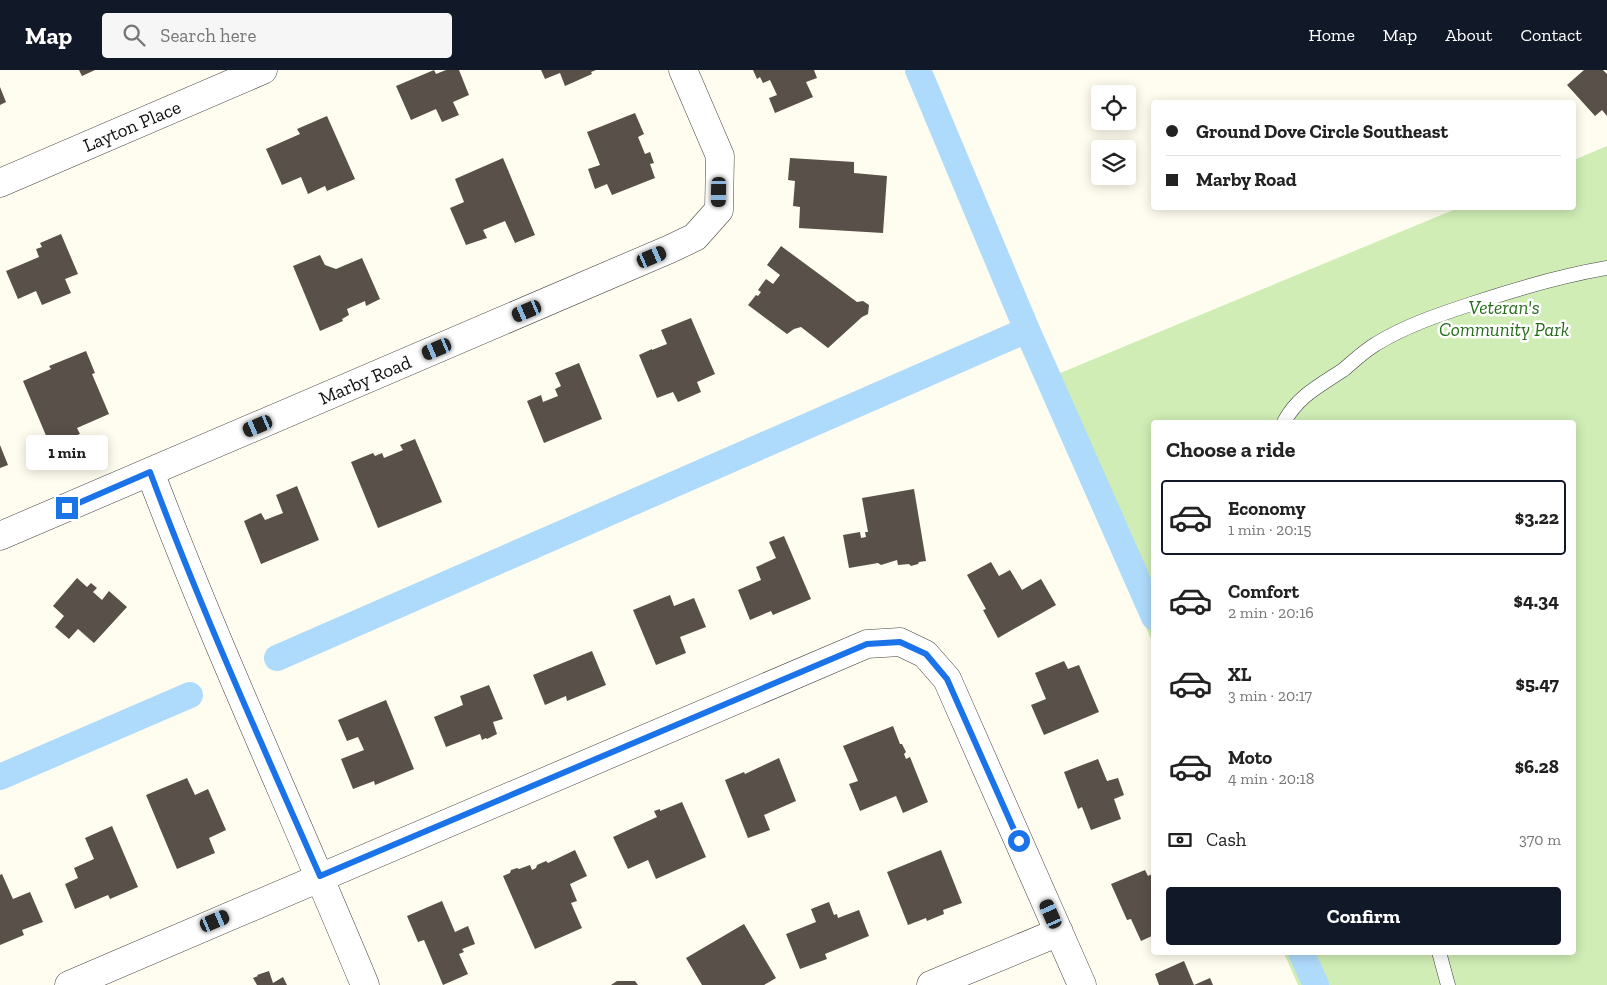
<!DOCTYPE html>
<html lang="en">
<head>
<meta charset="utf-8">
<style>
  body { margin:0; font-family:"Zilla Slab",serif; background:#f6f6f6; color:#222; height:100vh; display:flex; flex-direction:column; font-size:19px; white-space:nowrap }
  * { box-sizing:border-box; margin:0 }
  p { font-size:16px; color:#767676 }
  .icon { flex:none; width:28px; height:28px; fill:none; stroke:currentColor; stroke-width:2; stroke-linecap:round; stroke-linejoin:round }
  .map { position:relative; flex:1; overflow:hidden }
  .sheet { position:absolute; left:1151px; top:350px; width:425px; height:535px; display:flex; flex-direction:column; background:#fff; border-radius:5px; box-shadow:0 2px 12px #0003 }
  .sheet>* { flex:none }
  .top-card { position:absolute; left:1151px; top:30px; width:425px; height:110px; border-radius:5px; box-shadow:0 2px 12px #0003; display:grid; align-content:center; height:110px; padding:0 15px; background:#fff }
  .fabs { position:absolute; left:1091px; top:15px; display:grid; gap:10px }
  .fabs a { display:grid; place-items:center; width:45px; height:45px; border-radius:5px; background:#fff; box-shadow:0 2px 12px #0003; font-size:25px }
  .end { position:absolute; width:22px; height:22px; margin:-11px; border:6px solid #1a73e8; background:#fff; box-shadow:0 0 0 2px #fff }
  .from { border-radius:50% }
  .bubble { position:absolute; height:35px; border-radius:5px; background:#fff; box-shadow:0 2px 12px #0003; font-size:16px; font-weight:700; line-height:35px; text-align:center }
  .car { position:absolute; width:15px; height:30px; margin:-15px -8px; border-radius:6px; box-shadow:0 0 4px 1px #0007; background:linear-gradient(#222 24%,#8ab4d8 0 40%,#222 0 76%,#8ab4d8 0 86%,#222 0) }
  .top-card b { display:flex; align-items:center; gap:18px; height:48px; font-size:19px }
  .top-card b+b { border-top:1px solid #e0e0e0 }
  .top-card i { width:12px; height:12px; background:#222 }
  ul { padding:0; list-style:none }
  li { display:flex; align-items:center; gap:15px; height:75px; margin:0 10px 8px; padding:0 5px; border:2px solid transparent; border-radius:5px }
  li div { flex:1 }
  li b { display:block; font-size:19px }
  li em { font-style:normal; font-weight:700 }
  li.selected { border-color:#111827 }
  li>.icon { width:45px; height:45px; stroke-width:1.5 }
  h2 { padding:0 15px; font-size:22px; line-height:60px }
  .pay { display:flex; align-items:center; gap:12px; height:55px; padding:0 15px; font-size:19px }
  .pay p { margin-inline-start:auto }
  .action { display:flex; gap:10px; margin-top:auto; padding:10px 15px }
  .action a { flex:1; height:58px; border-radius:5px; background:#111827; color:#fff; font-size:20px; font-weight:700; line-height:58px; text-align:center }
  header { display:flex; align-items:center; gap:30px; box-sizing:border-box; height:70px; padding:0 25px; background:#111827; color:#fff }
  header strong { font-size:24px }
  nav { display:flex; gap:28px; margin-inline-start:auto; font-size:18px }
  .search { width:350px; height:45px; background:#f6f6f6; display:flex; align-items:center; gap:12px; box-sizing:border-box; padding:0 18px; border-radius:5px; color:#767676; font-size:19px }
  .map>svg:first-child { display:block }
  .green { fill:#cfedb5 }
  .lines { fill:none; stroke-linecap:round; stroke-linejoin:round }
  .canal { stroke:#aedafb; stroke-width:26 }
  .building { fill:#585049 }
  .lane-casing { stroke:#414141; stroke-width:15 }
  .street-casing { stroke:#414141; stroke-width:29 }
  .lane { stroke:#fff; stroke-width:14 }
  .street { stroke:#fff; stroke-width:28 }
  .route { stroke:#1a73e8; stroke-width:6 }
  .labels { text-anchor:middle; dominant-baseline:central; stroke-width:5; stroke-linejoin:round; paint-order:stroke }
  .street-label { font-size:19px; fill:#0e0e0e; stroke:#fff }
  .park-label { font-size:19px; font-style:italic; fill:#256c18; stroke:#fff }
</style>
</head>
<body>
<header>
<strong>Map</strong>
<div class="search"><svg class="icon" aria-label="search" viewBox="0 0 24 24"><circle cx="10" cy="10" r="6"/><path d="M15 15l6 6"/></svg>Search here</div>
<nav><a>Home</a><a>Map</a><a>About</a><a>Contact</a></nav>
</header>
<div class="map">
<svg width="1607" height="915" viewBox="0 0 1607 915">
  <rect width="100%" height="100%" fill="#fffdef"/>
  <!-- green -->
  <path class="green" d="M 1607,76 L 1607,915 L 1298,915 L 1284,883 L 1574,882 L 1574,352 L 1154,352 L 1154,576 L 1041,311 L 1458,138 L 1574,138 L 1574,90 Z"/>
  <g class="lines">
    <!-- canal -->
    <path class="canal" d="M 1027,260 L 1154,547
      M 277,588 L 1027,260 L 918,0
      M 0,707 L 190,625
      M 1301,882 L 1316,915"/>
  </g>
  <!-- building -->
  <path class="building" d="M 79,0 L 95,0 L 82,6 Z
    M 434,0 L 436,4 L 446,0 L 459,0 L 469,25 L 453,32 L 459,45 L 442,52 L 436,39 L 411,50 L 396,16 Z
    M 541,0 L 596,0 L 591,2 L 592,4 L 565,16 L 560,3 L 545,9 Z
    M 753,0 L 814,0 L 817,8 L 806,12 L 813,27 L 775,43 L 769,28 L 777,25 L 770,10 L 763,13 L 760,7 L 757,9 Z
    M 1584,0 L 1603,0 L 1607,4 L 1607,46 L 1602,40 L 1595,46 L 1567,15 Z
    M 0,17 L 6,32 L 0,35 Z
    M 635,43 L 644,64 L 638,67 L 645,84 L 650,82 L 654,93 L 650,94 L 655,108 L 612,125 L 607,114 L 595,119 L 588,99 L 600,95 L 587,62 Z
    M 327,46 L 355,109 L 327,121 L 325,116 L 308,124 L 301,107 L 282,115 L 266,79 L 300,64 L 297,59 Z
    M 503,88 L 535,165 L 515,173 L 505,151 L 483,160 L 487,168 L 466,175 L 450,138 L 464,132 L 455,109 Z
    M 790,88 L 854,92 L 854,103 L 887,106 L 883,163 L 799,158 L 800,137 L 793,136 L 795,111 L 788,110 Z
    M 61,164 L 78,204 L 65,209 L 71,223 L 42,235 L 36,221 L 18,229 L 6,201 L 39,187 L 36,179 L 42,177 L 40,173 Z
    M 781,176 L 857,232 L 863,231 L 869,235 L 868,244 L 862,247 L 828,278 L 801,257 L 794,259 L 787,264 L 748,235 L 756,225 L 758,226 L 761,222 L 758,220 L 766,209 L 773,214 L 780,205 L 767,195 Z
    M 320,185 L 325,195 L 336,199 L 362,188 L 380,229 L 366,236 L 365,231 L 347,239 L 349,245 L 342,249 L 343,251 L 320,261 L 293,196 Z
    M 691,248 L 715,304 L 697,312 L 701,322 L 678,332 L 673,322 L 657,328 L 639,285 L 652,279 L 652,280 L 667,274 L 661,260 Z
    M 86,281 L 95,303 L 92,304 L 109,344 L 77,358 L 80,364 L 50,375 L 23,311 L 51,299 L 49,296 Z
    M 579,293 L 602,349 L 544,373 L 527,331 L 541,325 L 543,332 L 558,326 L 555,319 L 561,316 L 555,303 Z
    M 415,369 L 442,432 L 378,458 L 351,392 L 373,383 L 375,386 L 382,383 L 384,388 L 403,380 L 400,375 Z
    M 0,375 L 8,395 L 0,398 Z
    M 297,416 L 319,470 L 261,494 L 244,451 L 261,443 L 265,450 L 283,443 L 276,425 Z
    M 914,419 L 926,491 L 919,492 L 918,494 L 911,496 L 909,494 L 898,495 L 897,490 L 881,495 L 878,493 L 849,498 L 843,465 L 860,462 L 861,468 L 866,467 L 865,462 L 868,462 L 862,428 Z
    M 784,466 L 811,529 L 773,545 L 771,541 L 750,550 L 738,520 L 761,510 L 756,497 L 776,488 L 769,472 Z
    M 991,492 L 999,506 L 1010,500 L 1022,520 L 1041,509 L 1056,535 L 998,568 L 983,540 L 986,539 L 967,505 Z
    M 77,508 L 87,517 L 91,513 L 97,518 L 93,522 L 102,530 L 109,521 L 127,537 L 94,573 L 78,559 L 69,569 L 55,557 L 64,546 L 53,536 Z
    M 670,525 L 674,536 L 694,528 L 706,557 L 680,567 L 686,583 L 656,595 L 633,540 Z
    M 592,581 L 606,615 L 567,631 L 566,626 L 545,635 L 533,605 Z
    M 1064,591 L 1068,599 L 1079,595 L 1099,642 L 1044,665 L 1031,635 L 1046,629 L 1035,603 Z
    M 489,615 L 503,649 L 493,652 L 497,664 L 487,669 L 486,668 L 482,670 L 480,664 L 446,677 L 434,647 L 463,635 L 460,626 Z
    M 386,630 L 414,699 L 375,715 L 374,711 L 353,719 L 341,689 L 364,680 L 358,667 L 347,671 L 338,650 Z
    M 893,656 L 900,674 L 902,674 L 906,682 L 904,684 L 906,689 L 910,687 L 928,732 L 903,743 L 896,726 L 860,741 L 849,714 L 858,711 L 843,676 Z
    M 779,688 L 796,731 L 764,745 L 770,760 L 748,768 L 725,710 L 744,702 L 745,704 Z
    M 1098,689 L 1107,711 L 1118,708 L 1124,725 L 1114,729 L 1121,749 L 1091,760 L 1082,737 L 1078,739 L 1064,702 Z
    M 187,708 L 195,725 L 208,719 L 226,760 L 209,768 L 215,783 L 177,799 L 146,725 Z
    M 682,732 L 706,787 L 656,809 L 648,790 L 628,799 L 613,767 L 657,747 L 654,741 L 660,739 L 660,741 Z
    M 112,756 L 138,817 L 110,829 L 108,825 L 75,839 L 65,814 L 78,808 L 74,798 L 94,789 L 85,768 Z
    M 575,780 L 587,806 L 570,814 L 577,831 L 571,833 L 582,858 L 535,879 L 503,806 L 510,803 L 511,800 L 517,798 L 519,799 L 530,795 L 532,800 L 536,798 L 537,795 L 546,791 L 548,793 Z
    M 941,780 L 962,833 L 943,840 L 944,844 L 927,851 L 926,848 L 908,855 L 887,802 Z
    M 1145,800 L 1148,806 L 1154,803 L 1154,865 L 1141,871 L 1131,849 L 1127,850 L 1111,814 Z
    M 2,804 L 13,829 L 30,822 L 43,852 L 22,860 L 24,865 L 0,875 L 0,805 Z
    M 442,831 L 455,862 L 468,856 L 475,874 L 462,879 L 464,882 L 459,884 L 468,904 L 443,915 L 424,870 L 418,872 L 407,846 Z
    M 829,832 L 834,845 L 837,844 L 838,848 L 859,840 L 869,866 L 825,884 L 827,889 L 800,899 L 786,864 L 816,852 L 811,839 Z
    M 744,854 L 776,908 L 764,915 L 702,915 L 686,888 Z
    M 1184,891 L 1194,915 L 1210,908 L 1213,915 L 1159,915 L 1155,904 Z
    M 269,901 L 273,913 L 283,907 L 287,915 L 257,915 L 253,908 L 258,906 L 257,905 Z
    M 617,911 L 635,911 L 638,915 L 611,915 Z"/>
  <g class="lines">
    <!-- lane casing -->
    <g class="lane-casing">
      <path id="lane" d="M 1284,352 C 1298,326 1319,316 1343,300 C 1354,291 1364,281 1376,274 C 1405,256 1438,245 1471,234 C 1516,219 1560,206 1607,198
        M 1439,882 L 1448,915"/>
    </g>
    <!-- street casing -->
    <g class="street-casing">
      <path id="street" d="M 0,113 L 263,0
        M 150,402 C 216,576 294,744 365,915
        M 0,466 L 670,179 L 695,167 L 719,140 L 720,86 L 683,0
        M 69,915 L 867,574 L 900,572 L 925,584 L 947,609 L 1082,915
        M 931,915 L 1059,862"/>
    </g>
    <!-- lane -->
    <use href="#lane" class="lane"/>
    <!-- street -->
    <use href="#street" class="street"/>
  </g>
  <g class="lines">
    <!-- route -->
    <path class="route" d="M 67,438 L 150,402 C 201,539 261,673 320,806 L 867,574 L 900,572 L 926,584 L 947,609 L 1019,771"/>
  </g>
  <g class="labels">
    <!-- street labels -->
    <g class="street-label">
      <text transform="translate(132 56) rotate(-23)">Layton Place</text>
      <text transform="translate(365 310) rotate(-23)">Marby Road</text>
    </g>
    <!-- park labels -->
    <g class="park-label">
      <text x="1504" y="237">Veteran's<tspan x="1504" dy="22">Community Park</tspan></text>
    </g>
  </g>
</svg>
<div class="fabs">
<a><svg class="icon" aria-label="locate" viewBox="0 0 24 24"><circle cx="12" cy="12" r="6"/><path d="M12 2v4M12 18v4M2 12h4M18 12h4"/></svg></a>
<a><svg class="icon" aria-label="layers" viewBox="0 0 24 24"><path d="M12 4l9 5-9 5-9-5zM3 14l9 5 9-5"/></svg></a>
</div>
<i class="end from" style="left:1019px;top:771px"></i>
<i class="end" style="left:67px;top:438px"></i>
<div class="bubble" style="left:26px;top:365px;width:82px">1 min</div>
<i class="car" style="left:719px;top:122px;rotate:181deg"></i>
<i class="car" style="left:652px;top:187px;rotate:67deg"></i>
<i class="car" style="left:527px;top:241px;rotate:247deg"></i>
<i class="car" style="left:437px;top:279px;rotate:247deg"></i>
<i class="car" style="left:258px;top:356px;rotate:247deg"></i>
<i class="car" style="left:1051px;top:844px;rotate:336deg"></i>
<i class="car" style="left:215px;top:851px;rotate:67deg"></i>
<div class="top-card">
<b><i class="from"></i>Ground Dove Circle Southeast</b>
<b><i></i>Marby Road</b>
</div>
<section class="sheet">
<h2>Choose a ride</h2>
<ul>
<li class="selected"><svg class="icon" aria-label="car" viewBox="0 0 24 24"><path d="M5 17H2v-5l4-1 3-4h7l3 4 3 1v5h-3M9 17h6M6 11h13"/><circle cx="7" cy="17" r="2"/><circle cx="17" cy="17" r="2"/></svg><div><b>Economy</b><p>1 min · 20:15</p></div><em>$3.22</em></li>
<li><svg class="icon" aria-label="car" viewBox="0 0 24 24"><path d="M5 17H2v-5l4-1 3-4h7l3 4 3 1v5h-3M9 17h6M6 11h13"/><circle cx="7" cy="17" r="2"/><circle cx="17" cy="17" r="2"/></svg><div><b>Comfort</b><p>2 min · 20:16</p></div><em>$4.34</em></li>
<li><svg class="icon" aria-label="car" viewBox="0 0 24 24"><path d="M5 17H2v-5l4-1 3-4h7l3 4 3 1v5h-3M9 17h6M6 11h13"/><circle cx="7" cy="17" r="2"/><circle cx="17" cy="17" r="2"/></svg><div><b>XL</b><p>3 min · 20:17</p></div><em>$5.47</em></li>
<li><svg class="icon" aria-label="car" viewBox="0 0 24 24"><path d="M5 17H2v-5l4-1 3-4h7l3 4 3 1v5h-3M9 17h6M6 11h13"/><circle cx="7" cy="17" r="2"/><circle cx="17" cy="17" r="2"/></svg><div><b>Moto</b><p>4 min · 20:18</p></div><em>$6.28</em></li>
</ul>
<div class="pay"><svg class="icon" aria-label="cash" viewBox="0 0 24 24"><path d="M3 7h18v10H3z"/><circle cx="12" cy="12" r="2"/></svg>Cash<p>370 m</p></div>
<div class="action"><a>Confirm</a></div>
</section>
</div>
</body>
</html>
